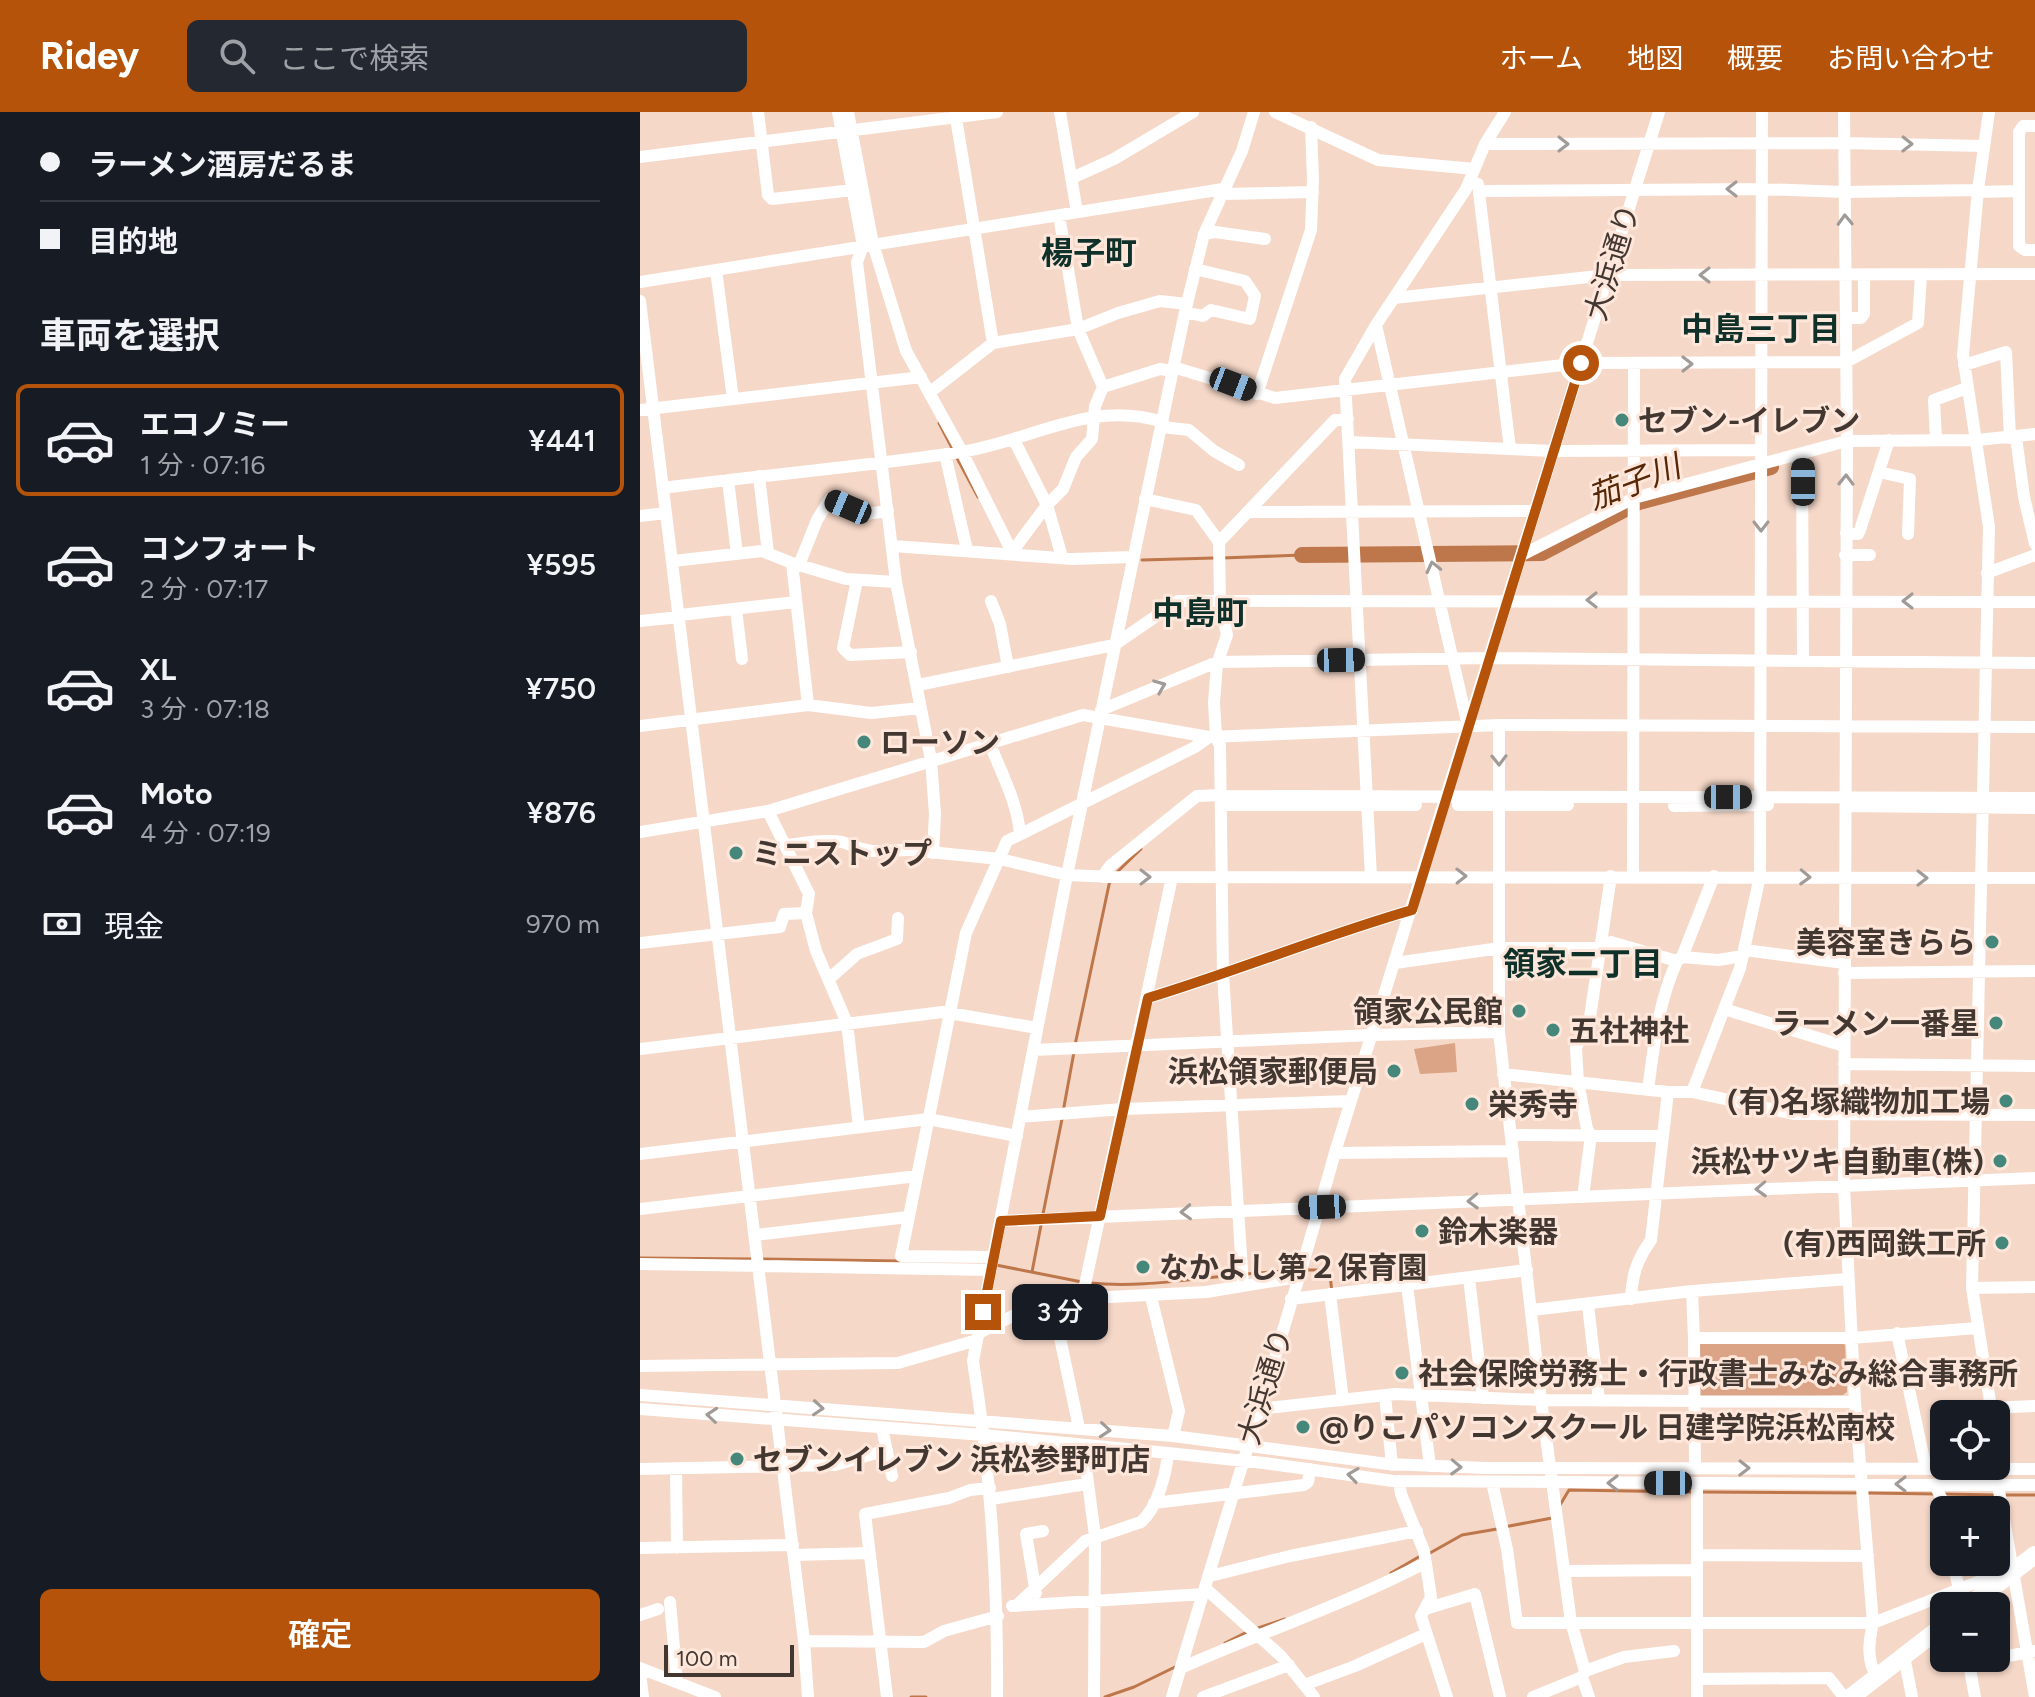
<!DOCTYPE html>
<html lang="ja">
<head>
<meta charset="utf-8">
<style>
  body { margin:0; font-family:Figtree,"Noto Sans JP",sans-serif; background:#242831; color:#f1f3f6; height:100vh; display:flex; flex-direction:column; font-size:30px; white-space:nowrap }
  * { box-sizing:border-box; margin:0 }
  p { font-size:26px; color:#9ea1a6 }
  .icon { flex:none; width:44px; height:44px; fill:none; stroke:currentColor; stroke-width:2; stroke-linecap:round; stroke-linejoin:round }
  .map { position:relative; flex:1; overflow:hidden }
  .side { display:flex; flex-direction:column; background:#171b24; width:640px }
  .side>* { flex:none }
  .hud { display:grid; align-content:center; height:176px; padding:0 40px; background:#171b24 }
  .fabs { position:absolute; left:1290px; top:1288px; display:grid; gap:16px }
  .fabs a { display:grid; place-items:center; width:80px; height:80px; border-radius:12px; background:#171b24; box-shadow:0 2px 6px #0004; font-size:40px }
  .scale { position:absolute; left:24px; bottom:20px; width:130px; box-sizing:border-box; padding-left:8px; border:4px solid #433731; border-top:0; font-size:22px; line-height:28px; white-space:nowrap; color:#433731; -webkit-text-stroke:6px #fee7da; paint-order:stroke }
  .end { position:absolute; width:36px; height:36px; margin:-18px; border:10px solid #b45309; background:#fff; box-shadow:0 0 0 4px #fff }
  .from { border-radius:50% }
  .bubble { position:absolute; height:56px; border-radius:12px; background:#171b24; box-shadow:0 2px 6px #0004; font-size:26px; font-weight:600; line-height:56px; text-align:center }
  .car { position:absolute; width:24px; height:48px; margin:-24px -12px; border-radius:10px; box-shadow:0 0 6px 2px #0007; background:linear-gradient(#222 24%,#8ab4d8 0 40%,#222 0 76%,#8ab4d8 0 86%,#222 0) }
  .hud b { display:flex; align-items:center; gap:28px; height:76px; font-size:30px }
  .hud b+b { border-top:2px solid #363941 }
  .hud i { width:20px; height:20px; background:#f1f3f6 }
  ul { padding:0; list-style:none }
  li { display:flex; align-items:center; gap:24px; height:112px; margin:0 16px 12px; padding:0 24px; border:4px solid transparent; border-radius:12px }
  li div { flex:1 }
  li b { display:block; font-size:30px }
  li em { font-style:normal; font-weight:600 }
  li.current { border-color:#b45309 }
  li>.icon { width:72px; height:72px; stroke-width:1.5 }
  h2 { padding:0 40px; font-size:36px; line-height:96px }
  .pay { display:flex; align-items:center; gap:20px; height:88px; padding:0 40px; font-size:30px }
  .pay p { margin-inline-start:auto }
  .action { display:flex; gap:16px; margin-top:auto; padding:16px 40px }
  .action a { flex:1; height:92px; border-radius:12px; background:#b45309; color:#fff; font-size:32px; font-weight:600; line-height:92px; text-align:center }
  header { display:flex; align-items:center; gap:48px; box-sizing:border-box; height:112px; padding:0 40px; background:#b45309; color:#fff }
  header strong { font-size:38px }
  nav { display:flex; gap:44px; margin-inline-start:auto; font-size:28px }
  .search { width:560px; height:72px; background:#242831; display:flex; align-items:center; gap:20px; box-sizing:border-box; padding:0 28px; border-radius:12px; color:#9ea1a6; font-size:30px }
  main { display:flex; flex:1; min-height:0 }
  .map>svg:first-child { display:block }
  .green { fill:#dba486 }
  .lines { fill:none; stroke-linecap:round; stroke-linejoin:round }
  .stream { stroke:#be764b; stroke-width:3 }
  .river { stroke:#be764b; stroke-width:16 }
  .minor { stroke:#fff; stroke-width:12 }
  .highway { stroke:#fff; stroke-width:18 }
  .oneway { stroke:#a19b98 }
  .route { stroke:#b45309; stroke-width:10 }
  .poi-dot { fill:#45877a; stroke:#fee7da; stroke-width:3 }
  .labels { text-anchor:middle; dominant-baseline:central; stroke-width:6; stroke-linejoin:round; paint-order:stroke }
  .street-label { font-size:30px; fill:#433731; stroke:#fee7da }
  .poi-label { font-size:30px; font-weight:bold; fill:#433731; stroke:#fee7da; text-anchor:start }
  .neighbourhood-label { font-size:32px; font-weight:bold; fill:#10312a; stroke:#fee7da }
  .water-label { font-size:32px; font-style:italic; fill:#582806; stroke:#fee7da }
</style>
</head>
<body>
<header>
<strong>Ridey</strong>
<div class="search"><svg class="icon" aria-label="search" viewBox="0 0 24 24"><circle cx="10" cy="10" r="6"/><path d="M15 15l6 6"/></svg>ここで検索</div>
<nav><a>ホーム</a><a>地図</a><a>概要</a><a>お問い合わせ</a></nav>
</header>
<main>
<section class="side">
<div class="hud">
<b><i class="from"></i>ラーメン酒房だるま</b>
<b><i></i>目的地</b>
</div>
<h2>車両を選択</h2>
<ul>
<li class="current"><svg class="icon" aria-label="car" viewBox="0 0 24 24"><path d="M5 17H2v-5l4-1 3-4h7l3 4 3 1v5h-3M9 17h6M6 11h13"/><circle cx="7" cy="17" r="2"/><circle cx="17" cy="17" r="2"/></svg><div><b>エコノミー</b><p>1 分 · 07:16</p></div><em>¥441</em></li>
<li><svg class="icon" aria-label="car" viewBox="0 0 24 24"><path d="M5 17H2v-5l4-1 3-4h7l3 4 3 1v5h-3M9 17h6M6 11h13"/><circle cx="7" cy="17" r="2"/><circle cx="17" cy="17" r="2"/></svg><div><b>コンフォート</b><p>2 分 · 07:17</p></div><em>¥595</em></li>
<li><svg class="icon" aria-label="car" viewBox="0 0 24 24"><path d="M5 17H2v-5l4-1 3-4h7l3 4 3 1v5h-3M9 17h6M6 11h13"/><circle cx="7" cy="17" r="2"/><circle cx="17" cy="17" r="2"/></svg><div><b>XL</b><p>3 分 · 07:18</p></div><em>¥750</em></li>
<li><svg class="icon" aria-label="car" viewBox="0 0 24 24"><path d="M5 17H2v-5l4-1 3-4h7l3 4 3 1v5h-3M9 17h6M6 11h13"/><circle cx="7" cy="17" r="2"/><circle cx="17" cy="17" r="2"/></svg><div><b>Moto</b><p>4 分 · 07:19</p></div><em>¥876</em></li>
</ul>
<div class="pay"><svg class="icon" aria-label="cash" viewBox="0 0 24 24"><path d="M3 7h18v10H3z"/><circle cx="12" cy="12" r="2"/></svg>現金<p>970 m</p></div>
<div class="action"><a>確定</a></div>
</section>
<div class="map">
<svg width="1395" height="1585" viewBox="0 0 1395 1585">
  <rect width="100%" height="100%" fill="#f5d8c8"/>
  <!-- green -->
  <path class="green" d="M 815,931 L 817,960 L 780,962 L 774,937 Z
    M 1061,1229 L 1201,1230 L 1205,1233 L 1207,1280 L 1203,1283 L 1061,1286 L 1058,1283 L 1058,1232 Z"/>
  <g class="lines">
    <!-- stream -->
    <path class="stream" d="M 299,311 L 312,336
      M 317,346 L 338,385
      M 582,446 L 662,443
      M 502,448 L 574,446
      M 475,762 L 501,737
      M 435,933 L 470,768
      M 423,1000 L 434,940
      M 403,1102 L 422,1007
      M 0,1146 L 112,1147
      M 120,1147 L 260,1149
      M 356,1153 L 442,1170
      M 665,1158 L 685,1158 L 690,1163 L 692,1180
      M 392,1160 L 401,1113
      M 605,1162 L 657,1158
      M 450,1171 C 500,1176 548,1167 597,1163
      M 1060,1380 L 1220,1381
      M 1228,1381 L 1296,1382
      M 1304,1382 L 1356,1383
      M 1364,1383 L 1395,1383
      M 920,1393 L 929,1378 L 1052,1380
      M 864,1415 L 912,1406
      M 790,1441 L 822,1423 L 857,1417
      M 751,1461 L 782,1443
      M 618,1516 L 645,1507
      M 585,1531 L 607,1520
      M 271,1585 L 286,1585
      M 465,1585 L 494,1575 L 535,1555"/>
    <!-- river -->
    <path class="river" d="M 662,443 L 902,441 L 999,390 L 1131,355"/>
    <!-- minor -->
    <path class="minor" d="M 118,0 L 128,83 L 132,87 L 213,78
      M 198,0 L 223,134 L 217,150 L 256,470 L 291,648 L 295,702 L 293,741
      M 208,0 L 233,132 L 266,239 L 322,340 L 372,440
      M 315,0 L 353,231
      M 420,0 L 437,100
      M 635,0 L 738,48 L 834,57
      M 1204,0 L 1207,329 L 1204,1074 L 1215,1290 L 1233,1511 C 1229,1529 1226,1548 1237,1565
      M 1349,0 L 1338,78 L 1323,243 L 1349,415 L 1332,1176 L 1352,1302
      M 1395,14 L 1383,14 L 1379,20 L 1379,134 L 1385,138 L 1395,138
      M 845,32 L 1204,31 L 1343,34
      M 0,45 L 357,0
      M 432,66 L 474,47 L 553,0
      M 838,72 L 870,337
      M 840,79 L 1121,77 L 1204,80 L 1338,78
      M 1337,80 L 1379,79
      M 581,82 L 673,80
      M 419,103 L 438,217 L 463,275 L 520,257 L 533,259
      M 564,122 L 575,120 L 625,127
      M 76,158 L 93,287
      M 0,170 L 583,77
      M 754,186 L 968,163 L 1395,162
      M 0,189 L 164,1529 L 168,1585
      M 545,200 L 563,204 L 571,198 L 610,207 L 615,184 L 605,169 L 555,157
      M 1206,206 L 1221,206 L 1224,202 L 1224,163
      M 736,213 L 827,610
      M 1324,253 L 1366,240 L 1370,326
      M 533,255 L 635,286 L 941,251 L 1206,250 L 1278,211 L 1281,163
      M 289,281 L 353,231 L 438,217 L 478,201 L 520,189 L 547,192
      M 617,282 L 671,118 L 673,67 L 671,15
      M 0,298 L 281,265
      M 522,315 L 549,318 L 574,339 L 599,353
      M 1376,325 L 1384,385 L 1395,432
      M 374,328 L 407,393 L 422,445
      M 1296,328 L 1294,288 L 1327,276
      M 709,330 L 913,339 L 1121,338
      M 1162,341 L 1163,549
      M 305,342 L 327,438
      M 1239,360 L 1270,367 L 1268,422
      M 119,364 L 128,441
      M 88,368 L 97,442
      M 23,376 C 122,363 222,355 321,340 C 392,329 449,287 523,310
      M 505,387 L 556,398 L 579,430
      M 608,400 L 895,399
      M 0,404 L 26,401
      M 1206,421 L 1218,422 L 1220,418 L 1249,328
      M 253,434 L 433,447 L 492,445
      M 372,440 L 407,393 L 423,377 L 436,345 L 452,327 L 455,294 L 463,275
      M 882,443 L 994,386 L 1207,329 L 1337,328 L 1395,322
      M 1205,443 L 1230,443
      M 33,449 L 122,439 L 152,451 L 206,467 L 256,470
      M 152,451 L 168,593
      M 159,453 L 177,408 L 190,387 L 226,402 L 248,399
      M 1347,461 L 1395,443
      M 217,468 L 203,536 L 210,543 L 271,540
      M 351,489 L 360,512 L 368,555
      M 96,497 L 102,547
      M 40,503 L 156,490
      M 0,509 L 40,505
      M 278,573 L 474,533 L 538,489 L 1395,490
      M 461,598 L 577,550 L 850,546 L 1395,551
      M 859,613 L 859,920 L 901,1288 L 931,1510 L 945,1559 L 942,1565 L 949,1585
      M 0,614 L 168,593 L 231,601 L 281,596
      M 350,632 C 362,663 377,689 380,722
      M 580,684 L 1395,686
      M 581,693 L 776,693
      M 818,693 L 928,693
      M 1034,694 L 1128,693
      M 1206,694 L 1395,696
      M 128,699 L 169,782 L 166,801 L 176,839 L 207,911 L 219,1015
      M 0,720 L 128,699 L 443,603 L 569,625 L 859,613 L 1395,615
      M 146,733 C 164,731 185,727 202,730 C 213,733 221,738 233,739 C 252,740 271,735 289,740 L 360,747 L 427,763 L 475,765 L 1395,766
      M 462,765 L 470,754 L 557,684 L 580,683
      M 731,765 L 705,267 L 736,213 L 826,77 L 845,32 L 865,0
      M 993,765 L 994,251
      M 0,831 L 140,815 L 144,802 L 166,801
      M 1105,838 L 1204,851
      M 1042,845 L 1074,764
      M 755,851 L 860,836 L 956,836 L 971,830 L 1037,849 L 1042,845 L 1078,848 L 1103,844
      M 1204,861 L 1395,859
      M 189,867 L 217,842 L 257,827 L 258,806
      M 508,886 C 597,859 682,824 772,798
      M 1084,897 L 1204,934
      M 0,937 L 303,900 L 397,916
      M 393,938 L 732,923 L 859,920
      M 1204,952 L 1395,954
      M 863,962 L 1028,980 L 1011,1128 C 997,1148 992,1162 991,1187
      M 1008,978 C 1014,933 1018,891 1037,849
      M 1028,980 L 1052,980 L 1100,856 L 1120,764 L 1122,0
      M 1052,980 L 1154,1002 L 1395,1003
      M 380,1005 L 483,997 L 711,989
      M 871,1023 L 1023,1024
      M 695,1041 L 873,1039
      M 0,1042 L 288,1007 L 377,1024
      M 943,1085 L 951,1023 L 947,1017 L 938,970 L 936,936 L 950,905 L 971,764
      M 0,1097 L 277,1064
      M 361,1109 L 1395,1066
      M 115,1123 L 268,1105
      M 353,1145 L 261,1144 L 326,821 L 367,729 L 555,635 L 569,625
      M 0,1152 L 351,1158
      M 829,1166 L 843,1286
      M 767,1173 L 790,1354
      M 603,1174 L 583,863 L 580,634 L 576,624 L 574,591 L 577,552 L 587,523 L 580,489 L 579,430 L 695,308 L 708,307
      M 1332,1176 L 1395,1175
      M 1052,1179 L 1054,1226
      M 690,1182 L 703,1288
      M 511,1185 L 539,1299 L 533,1324
      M 442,1187 L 532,765
      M 651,1187 L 887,1158
      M 412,1188 L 439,1316
      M 948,1193 L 959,1288
      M 892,1198 L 1052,1179 L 1208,1167
      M 339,1221 L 398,1191 L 412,1188 L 566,1180 L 658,1165
      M 1257,1221 L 1286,1357
      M 0,1254 L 258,1251 L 337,1228
      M 0,1283 L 533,1324 L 748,1352 L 845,1356 L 1395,1357
      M 745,1283 L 752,1353
      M 1351,1296 L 1395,1294
      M 0,1297 L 344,1323 L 528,1341 L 624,1351 L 753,1369 L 1395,1373
      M 618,1297 L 755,1282 L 901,1288 L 1215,1290
      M 242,1316 L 252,1364
      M 443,1333 L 455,1424 L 454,1585
      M 1356,1341 L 1358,1357
      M 1055,1355 L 1054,1226 L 1212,1226 L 1337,1216
      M 0,1357 L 195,1353 L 247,1338
      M 36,1357 L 37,1436
      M 759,1369 L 761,1382 L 784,1439 L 791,1485 L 781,1504 L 807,1585
      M 852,1370 L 867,1437 L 877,1511 L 1233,1511 L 1345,1467 L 1364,1463
      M 1057,1371 L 1057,1567 L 1189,1566 L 1204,1585
      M 1295,1373 L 1307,1398
      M 1358,1373 L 1395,1585
      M 351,1387 L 447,1372
      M 514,1391 L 664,1373 L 668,1370 L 670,1357
      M 0,1436 L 153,1433
      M 154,1443 L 230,1441
      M 1057,1443 L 1228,1444
      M 1313,1450 L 1320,1482
      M 924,1459 L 1056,1458
      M 570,1464 L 650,1444 L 777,1419
      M 566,1477 L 641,1544 L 674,1585
      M 396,1481 L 386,1422 L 403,1419
      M 30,1490 L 37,1570
      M 372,1494 L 564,1482
      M 376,1494 L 445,1429 L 501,1410 C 518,1395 526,1362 528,1341
      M 785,1497 L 835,1482 L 860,1585
      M 0,1503 L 18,1497
      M 164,1529 L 284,1530 L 304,1519 L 358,1504
      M 1264,1544 L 1272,1585
      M 1328,1546 L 1335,1585
      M 1329,1552 L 1393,1539
      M 0,1556 L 75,1585
      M 541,1556 C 622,1520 706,1492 785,1451
      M 945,1559 L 984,1545 L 1034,1539
      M 0,1561 L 3,1585
      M 1057,1567 L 1057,1585
      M 664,1573 L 715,1554 L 786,1522
      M 247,1585 L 225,1402 L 309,1386 L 330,1378 L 350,1376
      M 357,1585 C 358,1471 351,1362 333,1249 L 427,763 L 545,200 L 564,122 L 602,39 L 614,0
      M 532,1585 C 586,1402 645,1220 696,1037 L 1019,0
      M 563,1585 L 649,1553
      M 893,1585 L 942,1565"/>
    <!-- highway -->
    <path class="highway" d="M 1328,1494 L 1395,1443
      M 1211,1585 L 1304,1513"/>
  </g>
  <!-- one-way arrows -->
  <defs><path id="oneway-chevron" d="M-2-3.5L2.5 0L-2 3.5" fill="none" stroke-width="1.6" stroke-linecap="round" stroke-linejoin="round" transform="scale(2)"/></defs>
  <g class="oneway">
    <use href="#oneway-chevron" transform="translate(923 32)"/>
    <use href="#oneway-chevron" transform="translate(1267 32) rotate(1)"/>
    <use href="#oneway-chevron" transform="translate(1092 77) rotate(180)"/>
    <use href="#oneway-chevron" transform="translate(1205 108) rotate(-92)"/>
    <use href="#oneway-chevron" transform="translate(1065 163) rotate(-180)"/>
    <use href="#oneway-chevron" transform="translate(1047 252)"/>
    <use href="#oneway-chevron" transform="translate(1206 368) rotate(-89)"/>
    <use href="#oneway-chevron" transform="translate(1121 414) rotate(90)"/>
    <use href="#oneway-chevron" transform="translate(793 455) rotate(-103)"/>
    <use href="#oneway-chevron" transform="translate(952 488) rotate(180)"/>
    <use href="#oneway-chevron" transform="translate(1268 489) rotate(-180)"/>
    <use href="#oneway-chevron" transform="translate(520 574) rotate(-22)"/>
    <use href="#oneway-chevron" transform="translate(859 648) rotate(89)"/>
    <use href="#oneway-chevron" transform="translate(821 764) rotate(-1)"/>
    <use href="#oneway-chevron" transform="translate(505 765)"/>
    <use href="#oneway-chevron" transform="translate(1165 765) rotate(2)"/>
    <use href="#oneway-chevron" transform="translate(1282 766)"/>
    <use href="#oneway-chevron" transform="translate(1121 1077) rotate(178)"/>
    <use href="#oneway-chevron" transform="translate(833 1089) rotate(178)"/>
    <use href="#oneway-chevron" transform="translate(546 1100) rotate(177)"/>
    <use href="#oneway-chevron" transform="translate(178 1296) rotate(4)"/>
    <use href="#oneway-chevron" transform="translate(72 1303) rotate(-175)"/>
    <use href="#oneway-chevron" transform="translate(465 1318) rotate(5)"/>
    <use href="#oneway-chevron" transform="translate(816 1355) rotate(2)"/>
    <use href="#oneway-chevron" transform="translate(1104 1356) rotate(1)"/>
    <use href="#oneway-chevron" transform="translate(713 1363) rotate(-172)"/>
    <use href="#oneway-chevron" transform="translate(973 1371) rotate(-180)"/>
    <use href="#oneway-chevron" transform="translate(1261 1372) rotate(-180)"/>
  </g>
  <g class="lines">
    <!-- route -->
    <path class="route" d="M 343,1200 L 361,1109 L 460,1104 L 508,886 C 597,859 682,824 772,798 L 941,251"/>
  </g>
  <!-- markers -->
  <g class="poi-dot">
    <circle cx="982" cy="308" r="8"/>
    <circle cx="224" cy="630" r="8"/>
    <circle cx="96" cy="741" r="8"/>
    <circle cx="1352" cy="830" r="8"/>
    <circle cx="879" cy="899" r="8"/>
    <circle cx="1356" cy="911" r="8"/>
    <circle cx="913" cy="918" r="8"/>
    <circle cx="754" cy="959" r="8"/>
    <circle cx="1366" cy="989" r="8"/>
    <circle cx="832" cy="992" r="8"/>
    <circle cx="1360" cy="1049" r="8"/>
    <circle cx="782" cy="1119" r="8"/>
    <circle cx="1362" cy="1131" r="8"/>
    <circle cx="503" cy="1155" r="8"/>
    <circle cx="762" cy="1261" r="8"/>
    <circle cx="663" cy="1315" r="8"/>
    <circle cx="97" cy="1347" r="8"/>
  </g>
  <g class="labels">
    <!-- street labels -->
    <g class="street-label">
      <text transform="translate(972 150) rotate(-73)">大浜通り</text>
      <text transform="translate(625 1274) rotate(-73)">大浜通り</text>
    </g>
    <!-- poi labels -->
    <g class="poi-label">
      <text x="998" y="308">セブン-イレブン</text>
      <text x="240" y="630">ローソン</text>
      <text x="112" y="741">ミニストップ</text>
      <text x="1336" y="830" text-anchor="end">美容室きらら</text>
      <text x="863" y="899" text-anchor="end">領家公民館</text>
      <text x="1340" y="911" text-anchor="end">ラーメン一番星</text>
      <text x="929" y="918">五社神社</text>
      <text x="738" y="959" text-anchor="end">浜松領家郵便局</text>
      <text x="1350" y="989" text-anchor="end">(有)名塚織物加工場</text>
      <text x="848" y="992">栄秀寺</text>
      <text x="1344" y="1049" text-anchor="end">浜松サツキ自動車(株)</text>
      <text x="798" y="1119">鈴木楽器</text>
      <text x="1346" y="1131" text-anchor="end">(有)西岡鉄工所</text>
      <text x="519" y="1155">なかよし第２保育園</text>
      <text x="778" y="1261">社会保険労務士・行政書士みなみ総合事務所</text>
      <text x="679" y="1315">@りこパソコンスクール 日建学院浜松南校</text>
      <text x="113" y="1347">セブンイレブン 浜松参野町店</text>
    </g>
    <!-- neighbourhood labels -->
    <g class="neighbourhood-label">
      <text x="449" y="141">楊子町</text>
      <text x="1121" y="217">中島三丁目</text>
      <text x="560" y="501">中島町</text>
      <text x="943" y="852">領家二丁目</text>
    </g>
    <!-- water labels -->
    <g class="water-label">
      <text transform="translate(994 370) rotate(-21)">茄子川</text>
    </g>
  </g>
</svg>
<div class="fabs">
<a><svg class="icon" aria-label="locate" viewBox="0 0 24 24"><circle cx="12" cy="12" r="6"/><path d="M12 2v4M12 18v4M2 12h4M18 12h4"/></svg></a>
<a>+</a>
<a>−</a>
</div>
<div class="scale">100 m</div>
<i class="end from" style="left:941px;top:251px"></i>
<i class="end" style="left:343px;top:1200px"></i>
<div class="bubble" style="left:372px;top:1172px;width:96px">3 分</div>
<i class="car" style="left:593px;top:272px;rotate:111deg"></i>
<i class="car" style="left:1163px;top:370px;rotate:0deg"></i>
<i class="car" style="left:208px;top:395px;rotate:293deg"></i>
<i class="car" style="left:701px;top:548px;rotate:89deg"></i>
<i class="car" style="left:1088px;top:685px;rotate:90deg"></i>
<i class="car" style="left:682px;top:1095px;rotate:268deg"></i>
<i class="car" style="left:1028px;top:1371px;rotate:270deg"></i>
</div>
</main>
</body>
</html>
